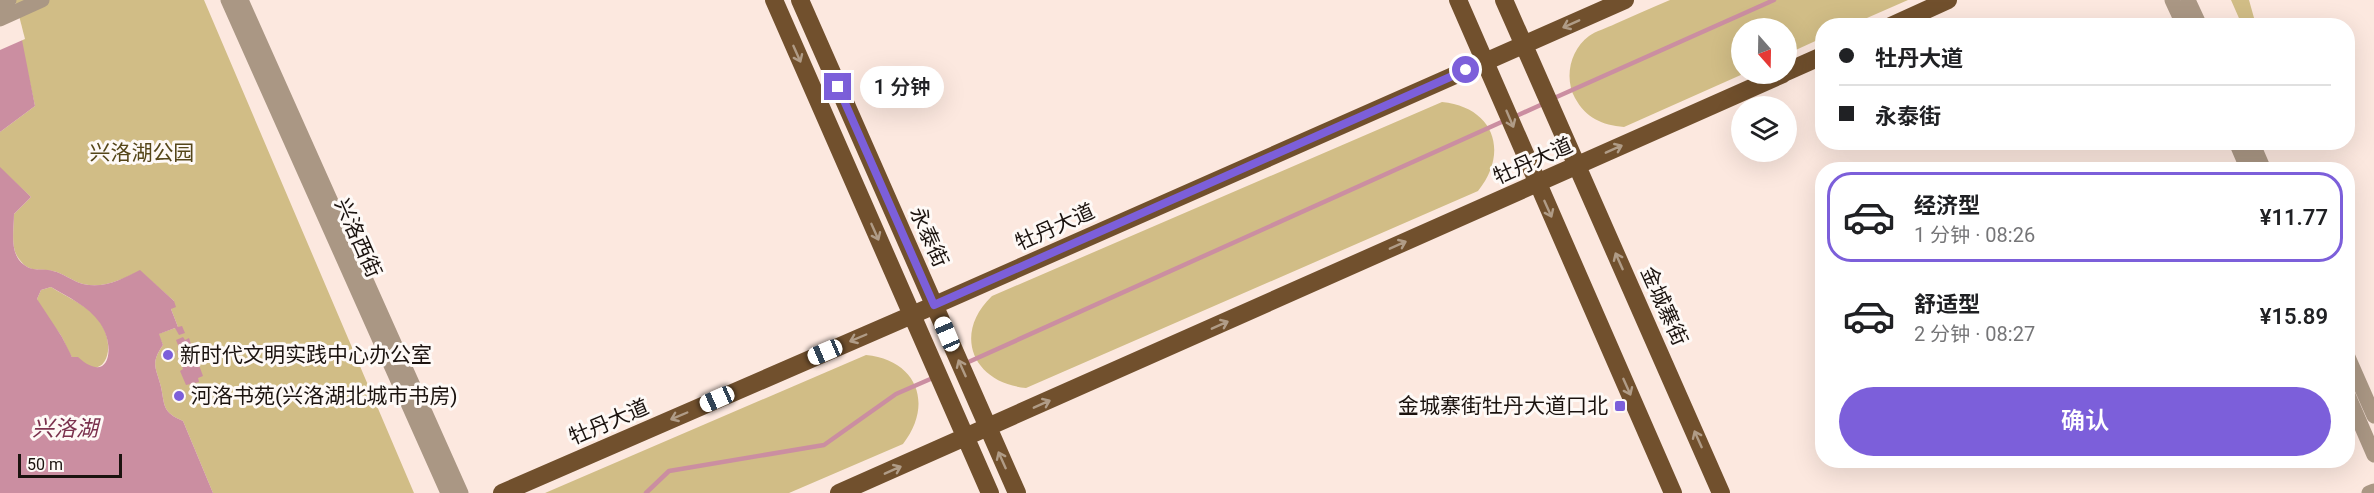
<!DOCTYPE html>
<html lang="zh">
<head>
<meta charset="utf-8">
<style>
  body { margin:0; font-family:Roboto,"Noto Sans SC",sans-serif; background:#f6f6f6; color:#202124; height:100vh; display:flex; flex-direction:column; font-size:22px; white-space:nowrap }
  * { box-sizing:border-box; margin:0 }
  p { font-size:20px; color:#757577 }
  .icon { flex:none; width:33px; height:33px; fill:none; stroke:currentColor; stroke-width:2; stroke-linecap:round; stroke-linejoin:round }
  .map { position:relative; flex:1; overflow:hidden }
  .drawer { position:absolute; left:1815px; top:162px; width:540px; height:306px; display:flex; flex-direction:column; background:#fff; border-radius:24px; box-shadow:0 6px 24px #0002 }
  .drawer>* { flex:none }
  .banner { position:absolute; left:1815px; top:18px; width:540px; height:132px; border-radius:24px; box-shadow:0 6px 24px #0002; display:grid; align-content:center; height:132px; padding:0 24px; background:#fff }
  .needle { width:39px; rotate:160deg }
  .tools { position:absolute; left:1731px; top:18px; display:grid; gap:12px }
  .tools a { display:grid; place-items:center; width:66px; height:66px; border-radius:50%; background:#fff; box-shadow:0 6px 24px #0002; font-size:30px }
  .scale { position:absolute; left:18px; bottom:15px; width:104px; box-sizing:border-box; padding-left:6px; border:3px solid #1b130f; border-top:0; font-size:16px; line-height:21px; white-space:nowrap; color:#1b130f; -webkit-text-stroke:4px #fef9f6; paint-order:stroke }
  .end { position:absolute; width:27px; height:27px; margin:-14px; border:8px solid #7c5fda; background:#fff; box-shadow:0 0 0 3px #fff }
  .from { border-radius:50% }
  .bubble { position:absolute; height:42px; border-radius:21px; background:#fff; box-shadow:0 6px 24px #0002; font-size:20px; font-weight:600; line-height:42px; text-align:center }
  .car { position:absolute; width:18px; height:36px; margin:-18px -9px; border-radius:8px; box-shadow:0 0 4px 2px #0007; background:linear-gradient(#fff 24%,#345 0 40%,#fff 0 76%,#345 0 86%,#fff 0) }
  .banner b { display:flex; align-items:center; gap:21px; height:57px; font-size:22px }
  .banner b+b { border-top:2px solid #e0e0e0 }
  .banner i { width:15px; height:15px; background:#202124 }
  ul { padding:10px 0 0; list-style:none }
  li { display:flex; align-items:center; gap:18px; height:90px; margin:0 12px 9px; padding:0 12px; border:3px solid transparent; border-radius:24px }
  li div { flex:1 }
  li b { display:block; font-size:22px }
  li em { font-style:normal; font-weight:600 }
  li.selected { border-color:#7c5fda }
  li>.icon { width:54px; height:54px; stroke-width:1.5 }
  .button { display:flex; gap:12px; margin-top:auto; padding:12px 24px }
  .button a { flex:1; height:69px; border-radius:36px; background:#7c5fda; color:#fff; font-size:24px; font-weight:600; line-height:69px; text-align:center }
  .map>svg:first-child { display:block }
  .green { fill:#d1bd86 }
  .water { fill:#cb8ea1; fill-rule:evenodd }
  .pier { fill:#fce8df }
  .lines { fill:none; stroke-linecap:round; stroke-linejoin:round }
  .stream { stroke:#cb8ea1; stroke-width:4.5 }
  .minor { stroke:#aa9784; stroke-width:15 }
  .major { stroke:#71502d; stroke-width:18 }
  .oneway { stroke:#b09c87 }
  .route { stroke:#7c5fda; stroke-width:8 }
  .poi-dot { fill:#7c5fda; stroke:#fef9f6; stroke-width:2 }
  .labels { text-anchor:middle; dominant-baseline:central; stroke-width:6; stroke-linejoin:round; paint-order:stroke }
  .park-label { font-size:21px; fill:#554619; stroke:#fef9f6 }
  .street-label { font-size:21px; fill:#1b130f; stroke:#fef9f6 }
  .poi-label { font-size:21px; fill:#1b130f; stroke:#fef9f6; text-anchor:start }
  .water-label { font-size:22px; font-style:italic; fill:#7b314d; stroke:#fef9f6 }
</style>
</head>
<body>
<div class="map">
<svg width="2374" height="493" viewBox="0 0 2374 493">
  <rect width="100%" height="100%" fill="#fce8df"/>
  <!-- green -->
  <path class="green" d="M 12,0 L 204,0 L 414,493 L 213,493 L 183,421 C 162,412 165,406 161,387 C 156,367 150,364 163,345 L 158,334 L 178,327 L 171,309 L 174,301 L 140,271 C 122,279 104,289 83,284 C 72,281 63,273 53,271 C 39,268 30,274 19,259 C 10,248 14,228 14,214 L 31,197 L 0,168 L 0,132 L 35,106 Z
    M 1670,0 L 1908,0 L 1851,25 L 1822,26 L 1822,38 L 1787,54 L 1786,28 L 1742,28 L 1742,74 L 1743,74 L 1624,127 C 1602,125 1586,118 1575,98 C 1564,78 1570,50 1589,36 C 1596,31 1607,28 1615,24 C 1633,16 1651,8 1670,0 Z
    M 2231,0 L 2249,0 L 2256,25 L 2242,25 Z
    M 1442,102 C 1493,107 1510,151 1478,191 L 1026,388 C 973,383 952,334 992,296 Z
    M 51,287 C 68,298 88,305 100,322 C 118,348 105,386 73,358 C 67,352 65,341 60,334 C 52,323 41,312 37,299 L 41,290 Z
    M 866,355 C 917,360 934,404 903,444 L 789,493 L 545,493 Z"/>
  <!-- water -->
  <path class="water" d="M 0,0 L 22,40 L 35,106 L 0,132 Z
    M 0,167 L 31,197 L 14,214 C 14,228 10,248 19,260 C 31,274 39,267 53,271 C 63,273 72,281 83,284 C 104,289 122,279 140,270 L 174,301 L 176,307 L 171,309 L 178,327 L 182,326 L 185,333 L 179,335 L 175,328 L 159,334 L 163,345 C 150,364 156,367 161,387 C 165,406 162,412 183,421 L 213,493 L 0,493 ZM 51,287 C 68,297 88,306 100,323 C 116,346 110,386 78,357 L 72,357 L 62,337 L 37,299 L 41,290 Z
    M 183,337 L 185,340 L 189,338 L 194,353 L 180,359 L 177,351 L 180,350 L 176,340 Z
    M 196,357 L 203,376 L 198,378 L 199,382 L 186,385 L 180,371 L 183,369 L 181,363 Z"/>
  <!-- pier -->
  <path class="pier" d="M 0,0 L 15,0 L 25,39 L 0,50 Z"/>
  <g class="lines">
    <!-- stream -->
    <path class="stream" d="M 1552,99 L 1774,0
      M 1514,117 L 1545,103
      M 964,364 L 1506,120
      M 646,493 L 669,471 L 824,445 L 896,394 L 935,377"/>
    <!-- minor -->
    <path class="minor" d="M 228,0 L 448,493
      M 241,0 L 461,493
      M 2172,0 L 2184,26
      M 2188,0 L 2200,26
      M 0,4 L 9,0
      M 0,19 L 42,0
      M 2236,142 L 2248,170
      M 2252,142 L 2264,170
      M 2348,357 L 2374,416
      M 2348,395 L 2374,455
      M 2369,493 L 2374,491"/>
    <!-- major -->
    <path class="major" d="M 774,0 L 990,493
      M 800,0 L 1017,493
      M 1458,0 L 1673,493
      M 1504,0 L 1721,493
      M 1891,26 L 1948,0
      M 1786,72 L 1822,56
      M 502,493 L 935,305 L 1625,0
      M 839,493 L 1783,74"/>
  </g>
  <!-- one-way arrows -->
  <defs><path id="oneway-shaft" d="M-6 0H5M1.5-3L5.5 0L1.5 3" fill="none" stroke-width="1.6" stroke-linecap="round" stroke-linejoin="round" transform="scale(1.5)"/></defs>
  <g class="oneway">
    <use href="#oneway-shaft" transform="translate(1571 24) rotate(156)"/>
    <use href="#oneway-shaft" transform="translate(797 54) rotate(66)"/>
    <use href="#oneway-shaft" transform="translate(1510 119) rotate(67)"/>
    <use href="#oneway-shaft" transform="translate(1614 149) rotate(-24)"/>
    <use href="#oneway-shaft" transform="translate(1548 209) rotate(66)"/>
    <use href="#oneway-shaft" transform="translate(875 232) rotate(66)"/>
    <use href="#oneway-shaft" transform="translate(1398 245) rotate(-24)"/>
    <use href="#oneway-shaft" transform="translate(1619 261) rotate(-114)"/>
    <use href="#oneway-shaft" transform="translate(1220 325) rotate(-24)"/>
    <use href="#oneway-shaft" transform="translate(858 338) rotate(157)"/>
    <use href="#oneway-shaft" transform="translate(962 368) rotate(-114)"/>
    <use href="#oneway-shaft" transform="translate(1627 387) rotate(66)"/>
    <use href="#oneway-shaft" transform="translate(1042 404) rotate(-24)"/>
    <use href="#oneway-shaft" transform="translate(679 416) rotate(157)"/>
    <use href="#oneway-shaft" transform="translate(1698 439) rotate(-114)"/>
    <use href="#oneway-shaft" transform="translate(1002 460) rotate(-114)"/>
    <use href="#oneway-shaft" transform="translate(893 470) rotate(-24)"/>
  </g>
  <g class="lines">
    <!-- route -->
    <path class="route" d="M 838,87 L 934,305 L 1466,70"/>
  </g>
  <!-- markers -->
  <g class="poi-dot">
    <circle cx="168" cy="355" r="6"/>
    <circle cx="179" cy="396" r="6"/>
    <rect x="1614" y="400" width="12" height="12" rx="3"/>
  </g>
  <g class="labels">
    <!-- park labels -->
    <g class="park-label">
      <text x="142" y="153">兴洛湖公园</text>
    </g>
    <!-- street labels -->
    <g class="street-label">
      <text transform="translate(1533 161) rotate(-24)">牡丹大道</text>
      <text transform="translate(1055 227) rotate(-24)">牡丹大道</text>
      <text transform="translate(929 237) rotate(66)">永泰街</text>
      <text transform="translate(358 238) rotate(66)">兴洛西街</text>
      <text transform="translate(1664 306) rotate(66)">金城寨街</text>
      <text transform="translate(609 422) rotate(-23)">牡丹大道</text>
    </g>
    <!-- poi labels -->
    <g class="poi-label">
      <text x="180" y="355">新时代文明实践中心办公室</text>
      <text x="191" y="396">河洛书苑(兴洛湖北城市书房)</text>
      <text x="1608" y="406" text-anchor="end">金城寨街牡丹大道口北</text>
    </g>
    <!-- water labels -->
    <g class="water-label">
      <text x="65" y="428">兴洛湖</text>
    </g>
  </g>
</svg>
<div class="tools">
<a><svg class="needle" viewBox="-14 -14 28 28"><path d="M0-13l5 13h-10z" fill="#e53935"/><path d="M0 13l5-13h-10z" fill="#757577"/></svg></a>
<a><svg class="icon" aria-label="layers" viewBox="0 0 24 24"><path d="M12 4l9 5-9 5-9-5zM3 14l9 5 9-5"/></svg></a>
</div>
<div class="scale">50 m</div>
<i class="end from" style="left:1466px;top:70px"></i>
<i class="end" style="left:838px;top:87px"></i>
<div class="bubble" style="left:860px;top:66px;width:84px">1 分钟</div>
<i class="car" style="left:947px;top:334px;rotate:337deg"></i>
<i class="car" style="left:825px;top:352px;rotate:247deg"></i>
<i class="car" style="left:717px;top:399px;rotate:246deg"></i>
<div class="banner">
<b><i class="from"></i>牡丹大道</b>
<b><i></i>永泰街</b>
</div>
<section class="drawer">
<ul>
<li class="selected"><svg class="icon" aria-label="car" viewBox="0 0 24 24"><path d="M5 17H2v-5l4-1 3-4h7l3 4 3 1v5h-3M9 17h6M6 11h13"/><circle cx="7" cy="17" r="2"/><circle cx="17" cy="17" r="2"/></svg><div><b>经济型</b><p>1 分钟 · 08:26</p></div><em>¥11.77</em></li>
<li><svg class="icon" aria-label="car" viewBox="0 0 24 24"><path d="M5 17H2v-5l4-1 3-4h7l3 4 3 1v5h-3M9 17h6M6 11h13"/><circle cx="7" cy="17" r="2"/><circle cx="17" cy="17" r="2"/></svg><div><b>舒适型</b><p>2 分钟 · 08:27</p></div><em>¥15.89</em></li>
</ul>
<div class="button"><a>确认</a></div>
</section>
</div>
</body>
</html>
